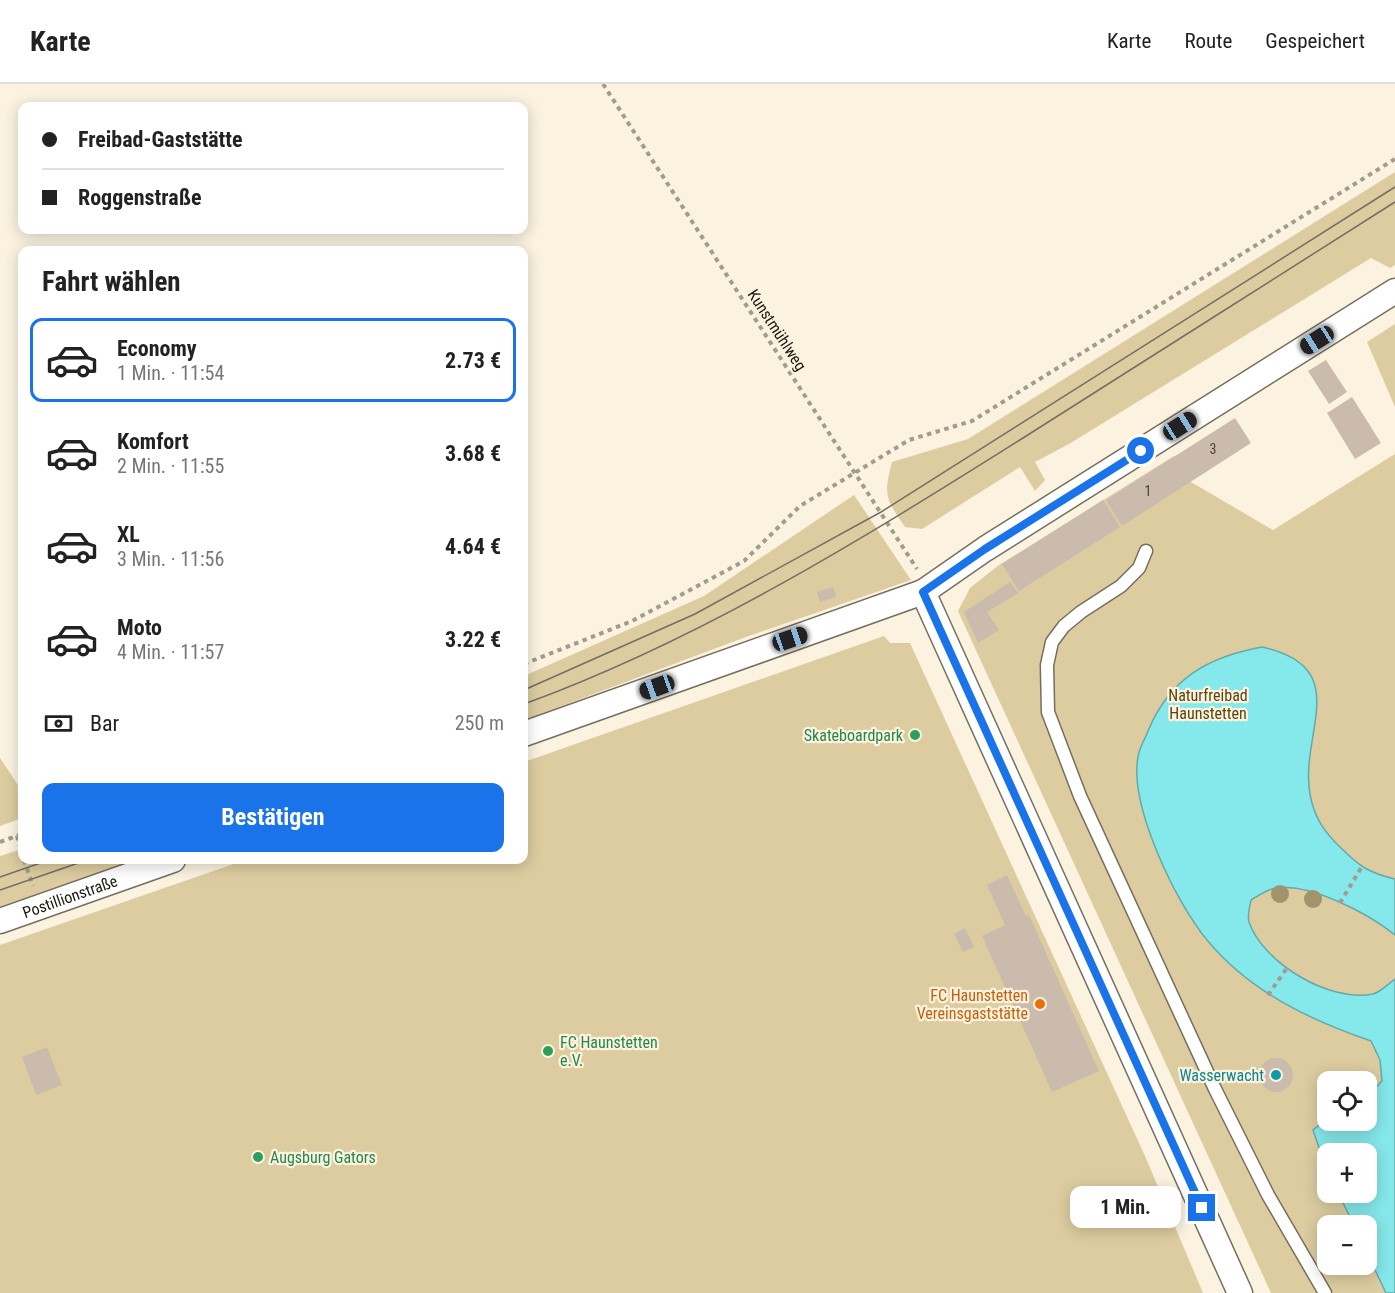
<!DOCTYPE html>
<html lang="de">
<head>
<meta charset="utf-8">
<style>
  body { margin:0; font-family:"Roboto Condensed",sans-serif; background:#f6f6f6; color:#222; height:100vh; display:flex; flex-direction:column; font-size:22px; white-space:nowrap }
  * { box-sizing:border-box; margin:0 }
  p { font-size:20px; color:#767676 }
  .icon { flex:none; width:33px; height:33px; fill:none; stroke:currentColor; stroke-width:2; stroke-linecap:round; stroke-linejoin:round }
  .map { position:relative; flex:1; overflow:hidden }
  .side { position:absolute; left:18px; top:162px; width:510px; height:618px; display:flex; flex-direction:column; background:#fff; border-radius:12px; box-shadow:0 3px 15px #0003 }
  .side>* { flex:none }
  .hud { position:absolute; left:18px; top:18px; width:510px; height:132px; border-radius:12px; box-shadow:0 3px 15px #0003; display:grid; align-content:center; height:132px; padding:0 24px; background:#fff }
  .tools { position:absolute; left:1317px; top:987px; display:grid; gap:12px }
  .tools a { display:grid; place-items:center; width:60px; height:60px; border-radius:12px; background:#fff; box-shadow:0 3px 15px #0003; font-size:30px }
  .end { position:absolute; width:27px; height:27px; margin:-14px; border:8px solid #1a73e8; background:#fff; box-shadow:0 0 0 3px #fff }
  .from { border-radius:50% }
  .bubble { position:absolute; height:42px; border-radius:12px; background:#fff; box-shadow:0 3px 15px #0003; font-size:20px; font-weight:700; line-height:42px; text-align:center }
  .car { position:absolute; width:18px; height:36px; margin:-18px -9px; border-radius:8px; box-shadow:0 0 4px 2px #0007; background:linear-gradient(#222 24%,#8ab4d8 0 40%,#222 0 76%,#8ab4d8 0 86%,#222 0) }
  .hud b { display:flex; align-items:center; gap:21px; height:57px; font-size:22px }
  .hud b+b { border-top:2px solid #e0e0e0 }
  .hud i { width:15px; height:15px; background:#222 }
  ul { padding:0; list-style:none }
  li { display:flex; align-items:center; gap:18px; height:84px; margin:0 12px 9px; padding:0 12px; border:3px solid transparent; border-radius:12px }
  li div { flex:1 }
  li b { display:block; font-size:22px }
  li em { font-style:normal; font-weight:700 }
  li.on { border-color:#1a73e8 }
  li>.icon { width:54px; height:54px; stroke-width:1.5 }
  h2 { padding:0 24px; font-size:27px; line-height:72px }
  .pay { display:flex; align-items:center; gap:15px; height:66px; padding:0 24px; font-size:22px }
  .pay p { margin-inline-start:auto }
  .cta { display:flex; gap:12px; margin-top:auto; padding:12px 24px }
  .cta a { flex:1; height:69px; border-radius:12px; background:#1a73e8; color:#fff; font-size:24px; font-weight:700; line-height:69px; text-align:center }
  header { display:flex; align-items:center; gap:36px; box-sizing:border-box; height:84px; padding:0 30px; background:#fff; border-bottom:2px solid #e0e0e0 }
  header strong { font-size:28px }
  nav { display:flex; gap:33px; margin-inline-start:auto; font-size:21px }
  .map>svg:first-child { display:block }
  .green { fill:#ddcca0; fill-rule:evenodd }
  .water { fill:#85e8eb; stroke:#65aaaa; stroke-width:1.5 }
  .building { fill:#cbbbad }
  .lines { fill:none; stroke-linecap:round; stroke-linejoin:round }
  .lane-casing { stroke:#766f5e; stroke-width:15 }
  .street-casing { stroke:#766f5e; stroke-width:27 }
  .path { stroke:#a29c8e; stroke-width:4; stroke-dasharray:4.5 4.5; stroke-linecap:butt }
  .lane { stroke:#fff; stroke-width:12 }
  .street { stroke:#fff; stroke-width:24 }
  .tram { stroke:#746f64; stroke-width:1.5 }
  .tree { fill:#a1936c }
  .route { stroke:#1a73e8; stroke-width:8 }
  .leisure-dot { fill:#2e9e5b; stroke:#fbf3e0; stroke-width:2 }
  .food-dot { fill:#e8710a; stroke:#fbf3e0; stroke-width:2 }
  .culture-dot { fill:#0f9aa8; stroke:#fbf3e0; stroke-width:2 }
  .labels { text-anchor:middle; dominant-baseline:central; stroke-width:4.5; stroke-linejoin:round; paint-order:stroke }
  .number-label { font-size:14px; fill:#474138 }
  .street-label { font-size:16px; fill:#1b1811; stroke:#fbf3e0 }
  .park-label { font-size:16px; fill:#58450e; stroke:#fbf3e0 }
  .leisure-label { font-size:16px; fill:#27864d; stroke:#fbf3e0; text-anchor:start }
  .food-label { font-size:16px; fill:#c56008; stroke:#fbf3e0; text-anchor:end }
  .culture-label { font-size:16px; fill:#0d838f; stroke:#fbf3e0; text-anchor:end }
</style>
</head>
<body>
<header>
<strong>Karte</strong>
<nav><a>Karte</a><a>Route</a><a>Gespeichert</a></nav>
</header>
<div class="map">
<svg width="1395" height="1209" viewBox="0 0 1395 1209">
  <rect width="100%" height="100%" fill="#fbf3e0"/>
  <!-- green -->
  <path class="green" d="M 1395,88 L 1395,181 L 1390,184 L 1371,174 L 1069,360 L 1035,378 L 1045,396 L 1035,407 L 1020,383 L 922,445 L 905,443 C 886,415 883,412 892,378 L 968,355 Z
    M 1395,240 L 1395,323 L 1367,258 Z
    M 1395,370 L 1395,1209 L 1271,1209 L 958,527 L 970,504 L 999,481 L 1174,372 L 1191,398 L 1273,446 ZM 1328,998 L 1366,998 L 1366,1036 L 1328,1036 ZM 1328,1070 L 1366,1070 L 1366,1108 L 1328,1108 ZM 1328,1142 L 1366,1142 L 1366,1180 L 1328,1180 Z
    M 854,411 L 911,496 L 746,553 L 524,636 L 524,592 L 704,512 Z
    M 884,552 L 890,559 L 910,559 L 1145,1072 L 1203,1209 L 0,1209 L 0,861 L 245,776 L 524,776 L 524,678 Z
    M 0,674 L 22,707 L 22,734 L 0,742 Z
    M 22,765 L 22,776 L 142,776 L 0,825 L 0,772 Z"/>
  <!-- water -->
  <path class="water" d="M 1262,563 C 1355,583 1299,650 1310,710 C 1314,733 1324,748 1341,764 C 1359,782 1369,789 1395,795 L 1395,851 C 1369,830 1306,796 1272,805 C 1265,807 1258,812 1251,816 C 1250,822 1247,832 1249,838 C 1263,879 1330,919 1373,910 C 1381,908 1388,900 1395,895 L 1395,1209 L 1386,1209 L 1367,1169 L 1366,1142 L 1354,1141 L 1338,1109 L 1366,1108 L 1366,1070 L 1328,1070 L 1327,1087 L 1313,1046 L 1327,1035 L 1366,1036 L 1367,1013 L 1382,997 L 1380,976 L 1371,957 C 1310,936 1250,908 1207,856 C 1176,819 1129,722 1138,673 C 1139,664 1145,655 1148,647 C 1170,594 1208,573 1262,563 Z"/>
  <!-- building -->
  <path class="building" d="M 1326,276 L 1347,308 L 1329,320 L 1308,287 Z
    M 1352,313 L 1381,359 L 1355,375 L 1327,329 Z
    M 1235,334 L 1251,359 L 1122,442 L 1106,416 Z
    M 1103,416 L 1120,443 L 1019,507 L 1002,480 Z
    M 1010,498 L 1018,509 L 987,528 L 999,546 L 978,559 L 964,528 Z
    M 833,503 L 836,513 L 820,518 L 817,508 Z
    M 1007,791 L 1026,832 L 1029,831 L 1099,987 L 1052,1008 L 982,852 L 1005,841 L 987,801 Z
    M 965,844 L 974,863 L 963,868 L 954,850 Z
    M 47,963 L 62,1001 L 36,1011 L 22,973 Z
    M1259 991a17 17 0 1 1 34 0a17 17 0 1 1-34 0Z"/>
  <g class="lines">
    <!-- lane casing -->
    <g class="lane-casing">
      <path id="lane" d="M 1146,467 L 1139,484 L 1121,502 L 1081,528 L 1064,542 L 1052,558 L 1047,581 L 1048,628 L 1080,712 L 1215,1005 L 1268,1111 L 1325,1209"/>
    </g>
    <!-- street casing -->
    <g class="street-casing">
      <g id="street">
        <path d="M 923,508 L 1240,1209"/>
        <path d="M 524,650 L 923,508 L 985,465 L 1395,207"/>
        <path id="s1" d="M 0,837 L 173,776"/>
      </g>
    </g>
    <!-- path -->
    <path class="path" d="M 603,0 L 917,485
      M 524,580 L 632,537 L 744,477 L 800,422 L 909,356 L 972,337 L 1395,75
      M 17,752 L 22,770
      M 0,758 L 22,750
      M 24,776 L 33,802
      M 1340,819 L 1361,784
      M 1268,911 L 1287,884"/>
    <!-- lane -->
    <use href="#lane" class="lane"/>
    <!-- street -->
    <use href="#street" class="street"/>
    <!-- tram -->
    <path class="tram" d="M 524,606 L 695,530 L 881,428 L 1395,103
      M 524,620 C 702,555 864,454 1023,354 C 1147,275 1271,197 1395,118
      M 0,793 L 49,776
      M 0,806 L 87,776"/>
  </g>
  <!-- trees -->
  <g class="tree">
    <circle cx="1280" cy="810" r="9"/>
    <circle cx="1313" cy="815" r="9"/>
  </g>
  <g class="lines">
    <!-- route -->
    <path class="route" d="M 1141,367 L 985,465 L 923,508 L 1202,1124"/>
  </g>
  <!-- markers -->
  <g class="leisure-dot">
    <circle cx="915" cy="651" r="6"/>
    <circle cx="548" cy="967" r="6"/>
    <circle cx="258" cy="1073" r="6"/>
  </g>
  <circle class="food-dot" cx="1040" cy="920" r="6"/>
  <circle class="culture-dot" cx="1276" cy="991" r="6"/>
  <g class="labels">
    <!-- number labels -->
    <g class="number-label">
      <text x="1213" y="365">3</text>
      <text x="1148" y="407">1</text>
    </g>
    <!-- street labels -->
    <g class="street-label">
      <text transform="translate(777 246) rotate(57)">Kunstmühlweg</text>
      <text stroke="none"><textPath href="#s1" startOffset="74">Postillionstraße</textPath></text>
    </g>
    <!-- park labels -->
    <g class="park-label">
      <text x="1208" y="611">Naturfreibad<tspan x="1208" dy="18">Haunstetten</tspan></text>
    </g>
    <!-- leisure labels -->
    <g class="leisure-label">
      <text x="903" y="651" text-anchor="end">Skateboardpark</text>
      <text x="560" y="958">FC Haunstetten<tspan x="560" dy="18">e.V.</tspan></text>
      <text x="270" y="1073">Augsburg Gators</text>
    </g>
    <!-- food labels -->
    <g class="food-label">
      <text x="1028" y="911">FC Haunstetten<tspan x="1028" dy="18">Vereinsgaststätte</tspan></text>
    </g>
    <!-- culture labels -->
    <g class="culture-label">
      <text x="1264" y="991">Wasserwacht</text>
    </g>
  </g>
</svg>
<div class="tools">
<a><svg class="icon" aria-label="locate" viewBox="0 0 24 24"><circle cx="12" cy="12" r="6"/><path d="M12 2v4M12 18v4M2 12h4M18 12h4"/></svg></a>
<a>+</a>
<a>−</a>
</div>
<i class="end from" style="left:1141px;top:367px"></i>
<i class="end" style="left:1202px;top:1124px"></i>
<div class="bubble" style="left:1070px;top:1102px;width:111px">1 Min.</div>
<i class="car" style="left:1317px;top:256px;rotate:238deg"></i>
<i class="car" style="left:1180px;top:342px;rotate:58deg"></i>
<i class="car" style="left:790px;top:555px;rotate:71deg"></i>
<i class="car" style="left:657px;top:603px;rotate:250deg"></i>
<div class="hud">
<b><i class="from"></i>Freibad-Gaststätte</b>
<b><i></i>Roggenstraße</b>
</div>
<section class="side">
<h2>Fahrt wählen</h2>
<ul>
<li class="on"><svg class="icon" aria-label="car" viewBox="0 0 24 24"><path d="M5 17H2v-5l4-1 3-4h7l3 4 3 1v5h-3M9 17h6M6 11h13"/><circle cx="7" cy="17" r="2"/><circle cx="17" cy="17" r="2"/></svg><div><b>Economy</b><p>1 Min. · 11:54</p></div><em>2.73 €</em></li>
<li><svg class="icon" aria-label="car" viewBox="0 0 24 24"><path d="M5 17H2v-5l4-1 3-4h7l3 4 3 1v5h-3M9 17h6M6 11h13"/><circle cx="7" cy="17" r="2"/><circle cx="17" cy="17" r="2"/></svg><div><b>Komfort</b><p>2 Min. · 11:55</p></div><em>3.68 €</em></li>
<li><svg class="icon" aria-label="car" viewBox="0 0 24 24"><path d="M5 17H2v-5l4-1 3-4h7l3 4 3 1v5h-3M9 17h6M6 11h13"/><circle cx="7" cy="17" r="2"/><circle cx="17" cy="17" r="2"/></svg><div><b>XL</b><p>3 Min. · 11:56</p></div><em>4.64 €</em></li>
<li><svg class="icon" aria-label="car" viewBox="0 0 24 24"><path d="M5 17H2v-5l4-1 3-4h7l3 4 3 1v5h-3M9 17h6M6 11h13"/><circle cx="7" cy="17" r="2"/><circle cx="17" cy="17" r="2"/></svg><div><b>Moto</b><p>4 Min. · 11:57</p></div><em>3.22 €</em></li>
</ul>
<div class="pay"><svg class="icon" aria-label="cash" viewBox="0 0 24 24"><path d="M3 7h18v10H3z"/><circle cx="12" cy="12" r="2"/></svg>Bar<p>250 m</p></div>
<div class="cta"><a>Bestätigen</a></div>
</section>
</div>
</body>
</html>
